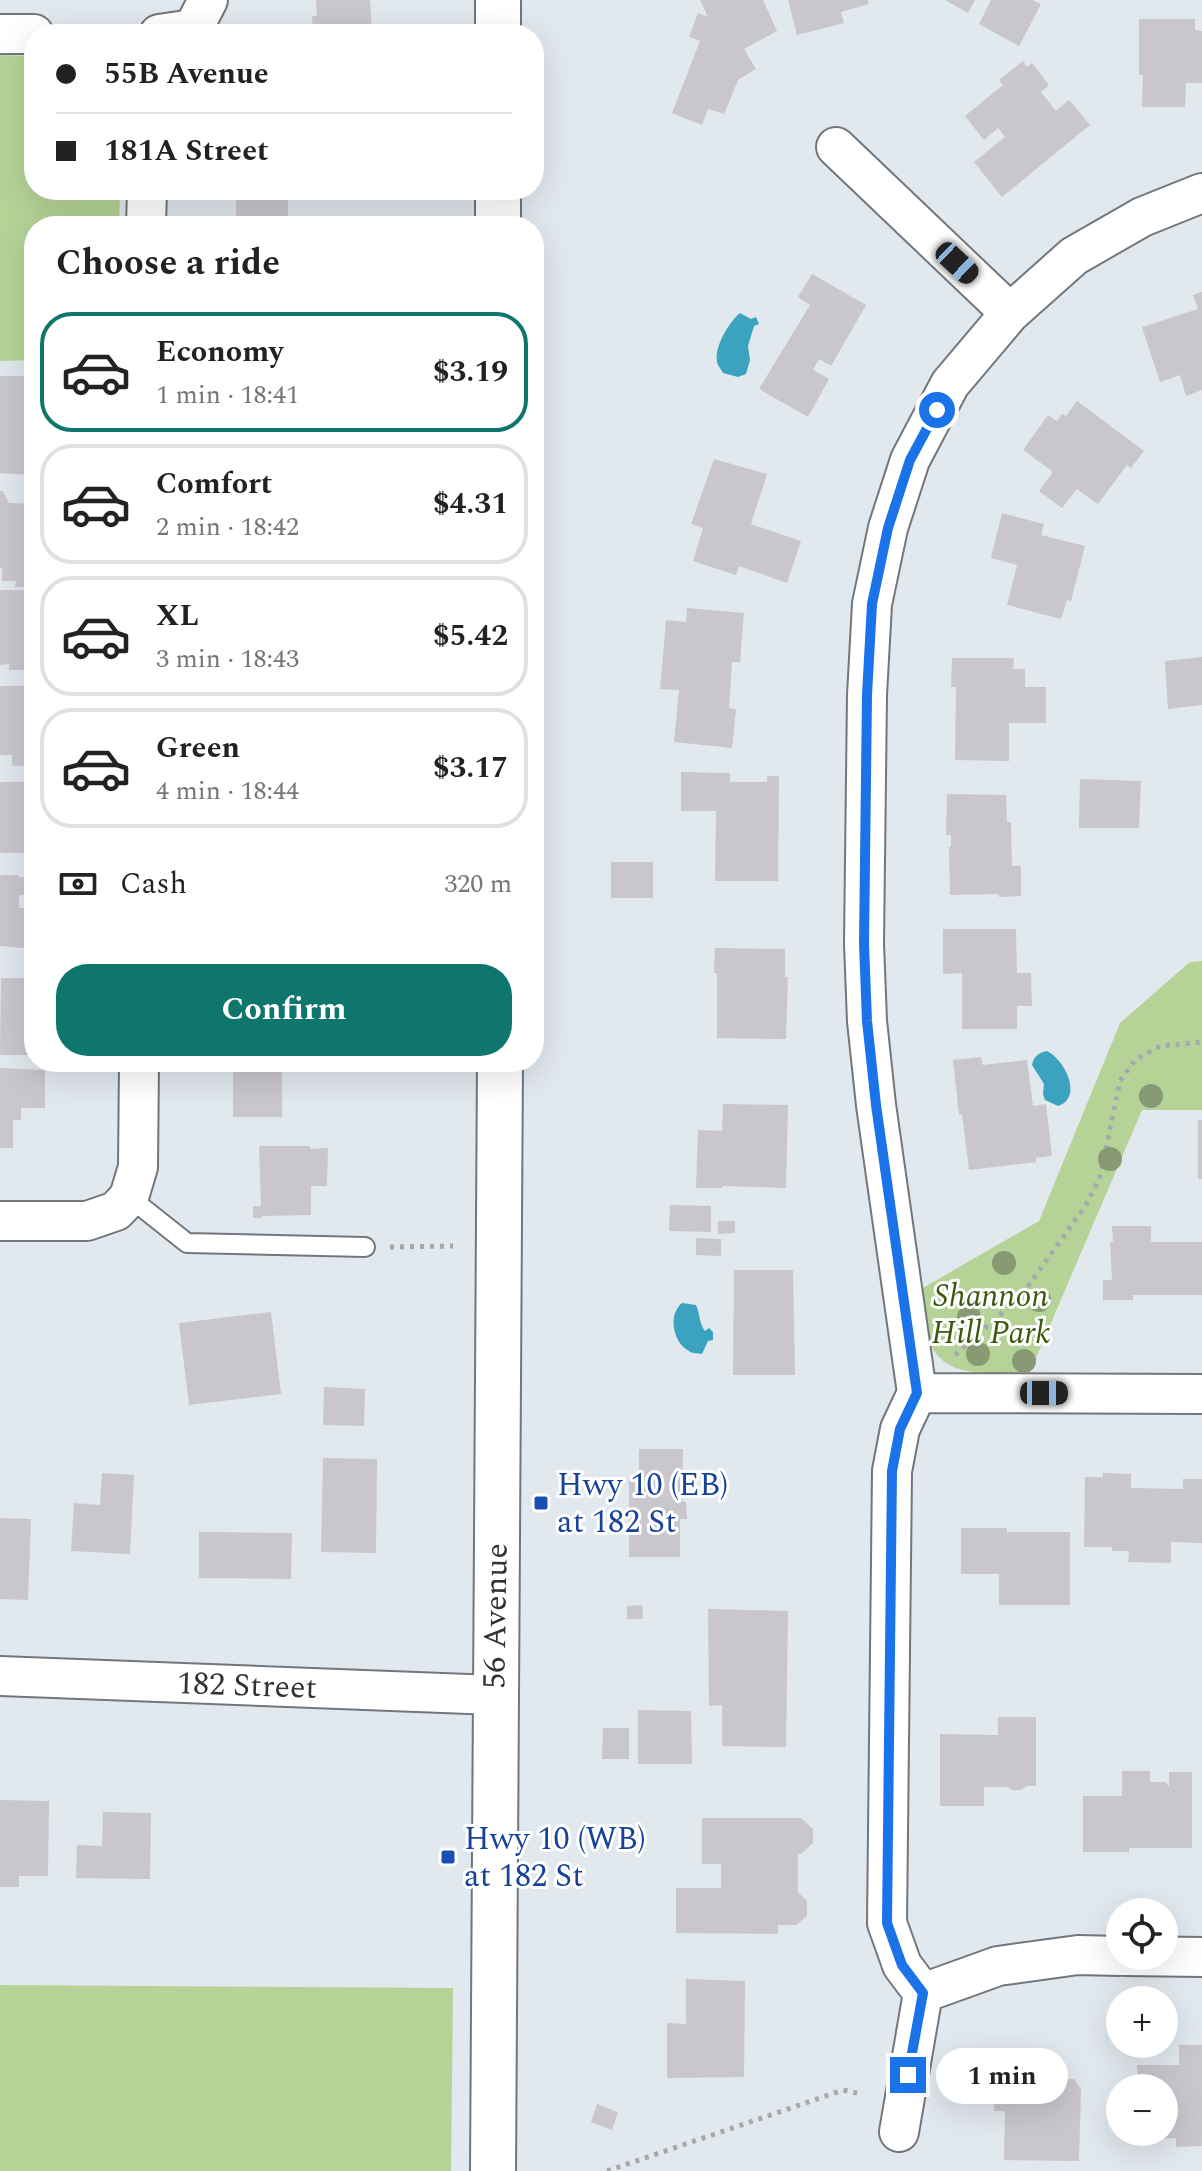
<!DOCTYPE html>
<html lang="en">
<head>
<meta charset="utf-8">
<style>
  body { margin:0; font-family:Spectral,serif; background:#f2f2f2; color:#222; height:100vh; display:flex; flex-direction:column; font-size:30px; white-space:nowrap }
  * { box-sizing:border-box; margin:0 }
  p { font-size:26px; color:#767676 }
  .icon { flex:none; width:44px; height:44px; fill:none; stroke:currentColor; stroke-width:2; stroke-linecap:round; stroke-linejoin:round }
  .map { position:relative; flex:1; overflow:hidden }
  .drawer { position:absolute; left:24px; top:216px; width:520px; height:856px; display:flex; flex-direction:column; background:#fff; border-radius:32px; box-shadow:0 8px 32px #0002 }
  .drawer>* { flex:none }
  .hud { position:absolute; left:24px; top:24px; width:520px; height:176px; border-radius:32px; box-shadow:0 8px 32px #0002; display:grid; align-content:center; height:176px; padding:0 32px; background:#fff }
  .controls { position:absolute; left:1106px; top:1898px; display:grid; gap:16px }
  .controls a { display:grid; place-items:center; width:72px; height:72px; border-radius:50%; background:#fff; box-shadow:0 8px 32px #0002; font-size:40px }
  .end { position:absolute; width:36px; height:36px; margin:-18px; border:10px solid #1a73e8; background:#fff; box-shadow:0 0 0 4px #fff }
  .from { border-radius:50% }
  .bubble { position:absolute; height:56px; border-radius:28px; background:#fff; box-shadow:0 8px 32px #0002; font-size:26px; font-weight:700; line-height:56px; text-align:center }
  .car { position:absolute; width:24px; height:48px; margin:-24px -12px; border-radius:10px; box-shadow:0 0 6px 2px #0007; background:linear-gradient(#222 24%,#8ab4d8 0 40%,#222 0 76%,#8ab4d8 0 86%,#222 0) }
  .hud b { display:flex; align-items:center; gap:28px; height:76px; font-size:30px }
  .hud b+b { border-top:2px solid #e0e0e0 }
  .hud i { width:20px; height:20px; background:#222 }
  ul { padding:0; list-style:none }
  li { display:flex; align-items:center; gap:24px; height:120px; margin:0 16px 12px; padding:0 16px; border:4px solid #e0e0e0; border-radius:32px }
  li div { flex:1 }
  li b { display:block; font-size:30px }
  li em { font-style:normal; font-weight:700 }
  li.selected { border-color:#0f766e }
  li>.icon { width:72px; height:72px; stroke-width:1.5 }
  h2 { padding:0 32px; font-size:36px; line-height:96px }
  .pay { display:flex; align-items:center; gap:20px; height:88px; padding:0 32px; font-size:30px }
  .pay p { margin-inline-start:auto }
  .action { display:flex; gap:16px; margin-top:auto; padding:16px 32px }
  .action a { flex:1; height:92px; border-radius:32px; background:#0f766e; color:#fff; font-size:32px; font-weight:700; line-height:92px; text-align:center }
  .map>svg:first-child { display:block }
  .green { fill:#b5d397 }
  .water { fill:#3ba3c0 }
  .building { fill:#cac6ce }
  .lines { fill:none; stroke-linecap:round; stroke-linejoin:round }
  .lane-casing { stroke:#71777c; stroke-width:22 }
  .street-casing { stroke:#71777c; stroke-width:42 }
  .highway-casing { stroke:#71777c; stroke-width:48 }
  .path { stroke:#a4a9ae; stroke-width:5; stroke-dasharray:4 6; stroke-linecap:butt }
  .lane { stroke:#fff; stroke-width:18 }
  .street { stroke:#fff; stroke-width:38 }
  .highway { stroke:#fff; stroke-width:44 }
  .tree { fill:#879a73 }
  .route { stroke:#1a73e8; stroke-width:10 }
  .transit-dot { fill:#1a4fb4; stroke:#fff; stroke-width:3 }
  .labels { text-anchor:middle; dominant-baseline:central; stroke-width:6; stroke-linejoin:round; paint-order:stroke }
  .park-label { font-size:32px; font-style:italic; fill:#3d5a0e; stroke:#fff }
  .transit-label { font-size:32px; fill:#164399; stroke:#fff; text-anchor:start }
  .street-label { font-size:32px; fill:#303235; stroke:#fff }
</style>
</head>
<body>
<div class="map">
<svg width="1202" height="2171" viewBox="0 0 1202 2171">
  <rect width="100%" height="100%" fill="#e1e8ee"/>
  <!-- green -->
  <path class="green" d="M 0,55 L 34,56 L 34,190 L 120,190 L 119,226 L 34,226 L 34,360 L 0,361 Z
    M 1202,961 L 1202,1110 L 1142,1110 L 1030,1372 C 995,1372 943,1382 929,1340 C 923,1324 923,1306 921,1289 L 1039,1221 L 1120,1023 L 1190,962 Z
    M 0,1985 L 453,1988 L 451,2171 L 0,2171 Z"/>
  <!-- water -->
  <path class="water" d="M 740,313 L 751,319 L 756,317 L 759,324 L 754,326 L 748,346 L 750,360 L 746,374 L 738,377 L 723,373 C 721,369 717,365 717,361 C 714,347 730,321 740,313 Z
    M 1047,1051 C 1064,1059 1084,1097 1058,1106 L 1045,1100 L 1043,1094 L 1044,1084 L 1032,1065 C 1034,1056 1038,1053 1047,1051 Z
    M 682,1303 L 696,1305 C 700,1314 699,1323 705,1331 L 709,1328 L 713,1332 L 713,1340 L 708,1341 L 702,1354 C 697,1353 693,1354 689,1351 C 672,1342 668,1314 682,1303 Z"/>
  <!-- building -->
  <path class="building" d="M 316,0 L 370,0 L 372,34 L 313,34 L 312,16 L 317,16 Z
    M 700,0 L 763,0 L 777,31 L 744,49 L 756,69 L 738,80 L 724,114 L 708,109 L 702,125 L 672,113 L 700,41 L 689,37 L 698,13 L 708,17 Z
    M 788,0 L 868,0 L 869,4 L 841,12 L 844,23 L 797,35 Z
    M 945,0 L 975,0 L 968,13 Z
    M 991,0 L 1032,0 L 1041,4 L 1019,46 L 979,24 Z
    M 1139,19 L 1195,19 L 1195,30 L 1202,31 L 1202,83 L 1186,83 L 1185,107 L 1142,107 L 1143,75 L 1139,75 Z
    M 1023,61 L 1027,67 L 1032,63 L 1049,85 L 1041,92 L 1056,111 L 1069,100 L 1090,125 L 1002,197 L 974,162 L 1005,137 L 998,128 L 984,140 L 965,116 L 1003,85 L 999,80 Z
    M 236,192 L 288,192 L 288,226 L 236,226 Z
    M 812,274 L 866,305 L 831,366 L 819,359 L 813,370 L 829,379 L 808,417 L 759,389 L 810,305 L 798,297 Z
    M 1202,292 L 1202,390 L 1186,396 L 1180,375 L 1160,382 L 1142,327 L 1198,309 L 1193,295 Z
    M 0,376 L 34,376 L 34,429 L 29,429 L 29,475 L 0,473 Z
    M 1077,401 L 1144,451 L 1131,468 L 1127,465 L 1098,504 L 1077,489 L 1062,508 L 1039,491 L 1053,472 L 1023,450 L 1048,415 L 1057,421 L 1062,414 L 1066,416 Z
    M 714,459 L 767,474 L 751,524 L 801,541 L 787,583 L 739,566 L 736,575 L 693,561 L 703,528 L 691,524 Z
    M 0,491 L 3,491 L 9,503 L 34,504 L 34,587 L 15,587 L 16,581 L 2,581 L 2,568 L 0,568 Z
    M 1002,513 L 1044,524 L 1041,535 L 1085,546 L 1071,601 L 1067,600 L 1061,619 L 1007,605 L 1017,565 L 991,558 Z
    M 0,590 L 34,590 L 34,670 L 9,670 L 9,664 L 0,665 Z
    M 687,608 L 744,613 L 740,662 L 732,662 L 729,708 L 736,709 L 732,748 L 674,742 L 679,690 L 660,689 L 666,620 L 686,622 Z
    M 1202,657 L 1202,705 L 1168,709 L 1165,661 Z
    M 952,658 L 1014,658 L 1013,669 L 1025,669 L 1025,687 L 1046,687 L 1046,723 L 1009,723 L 1009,761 L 955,760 L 956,687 L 951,687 Z
    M 0,686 L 34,686 L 34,765 L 12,766 L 12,755 L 0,755 Z
    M 681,772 L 730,773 L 730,782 L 767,782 L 767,776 L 779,776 L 778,881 L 715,881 L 716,811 L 681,811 Z
    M 1080,779 L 1141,781 L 1139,828 L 1079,828 Z
    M 0,782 L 34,782 L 34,853 L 0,853 Z
    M 947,794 L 1006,795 L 1007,822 L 1011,822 L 1012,866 L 1021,866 L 1021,896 L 999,897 L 999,894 L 950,895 L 949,847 L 951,847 L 951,835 L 946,835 Z
    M 611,862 L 653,862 L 653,898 L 611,898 Z
    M 0,875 L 19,875 L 19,877 L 25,877 L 25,895 L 19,895 L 19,908 L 34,908 L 34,949 L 0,946 Z
    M 943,929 L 1016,929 L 1017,973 L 1031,973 L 1032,1006 L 1017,1006 L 1017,1029 L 962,1029 L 962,973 L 943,974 Z
    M 715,948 L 785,949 L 785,977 L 788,977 L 786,1039 L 717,1038 L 717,973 L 714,973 Z
    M 1,978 L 34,978 L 34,1055 L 0,1055 Z
    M 981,1057 L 983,1065 L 1027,1060 L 1033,1106 L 1046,1104 L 1052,1156 L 1036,1158 L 1036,1162 L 969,1170 L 962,1114 L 959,1115 L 953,1060 Z
    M 233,1062 L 282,1062 L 282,1117 L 233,1117 Z
    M 0,1068 L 45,1070 L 45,1108 L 21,1108 L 21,1120 L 13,1120 L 13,1148 L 0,1148 Z
    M 723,1104 L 788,1105 L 786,1188 L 722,1186 L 722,1188 L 696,1188 L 698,1130 L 722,1131 Z
    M 1198,1120 L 1202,1120 L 1202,1179 L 1198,1179 Z
    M 259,1146 L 310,1146 L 310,1149 L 328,1148 L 327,1186 L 311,1186 L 311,1215 L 262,1216 L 262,1218 L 253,1218 L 253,1206 L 261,1206 Z
    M 670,1205 L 711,1206 L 711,1232 L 669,1231 Z
    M 718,1221 L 735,1221 L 735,1233 L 718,1234 Z
    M 1112,1226 L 1151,1226 L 1151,1242 L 1202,1242 L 1202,1295 L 1133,1295 L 1133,1300 L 1103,1300 L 1103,1280 L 1112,1280 L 1110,1242 L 1113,1242 Z
    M 696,1238 L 721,1239 L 721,1256 L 696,1255 Z
    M 734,1270 L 793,1270 L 795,1375 L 733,1375 Z
    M 271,1312 L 281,1394 L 189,1405 L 179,1323 Z
    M 324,1387 L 365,1389 L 364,1426 L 323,1425 Z
    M 639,1449 L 683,1449 L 682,1501 L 686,1502 L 687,1519 L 680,1519 L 680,1557 L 629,1557 L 629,1478 L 639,1478 Z
    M 323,1458 L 377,1459 L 376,1553 L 321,1552 Z
    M 102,1473 L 134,1475 L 130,1554 L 71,1551 L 74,1503 L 100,1505 Z
    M 1103,1473 L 1131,1474 L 1131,1488 L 1183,1489 L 1183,1479 L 1202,1479 L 1202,1543 L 1171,1542 L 1171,1563 L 1128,1562 L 1129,1551 L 1112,1551 L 1112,1547 L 1084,1547 L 1085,1477 L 1103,1477 Z
    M 0,1518 L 31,1519 L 28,1600 L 0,1599 Z
    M 961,1528 L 1007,1528 L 1007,1532 L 1070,1532 L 1070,1605 L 999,1605 L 999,1574 L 961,1574 Z
    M 199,1532 L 292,1533 L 291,1579 L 199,1578 Z
    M 642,1605 L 643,1619 L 627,1619 L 627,1606 Z
    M 708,1609 L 788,1611 L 786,1747 L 722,1746 L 722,1705 L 709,1706 Z
    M 638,1710 L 691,1711 L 692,1764 L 638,1764 Z
    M 998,1717 L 1036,1717 L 1036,1786 L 1027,1786 L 1021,1790 L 1011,1790 L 1008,1787 L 984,1787 L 984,1806 L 940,1806 L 940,1734 L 998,1735 Z
    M 603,1728 L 629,1728 L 629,1759 L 602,1759 Z
    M 1122,1771 L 1150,1771 L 1150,1782 L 1166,1782 L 1169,1787 L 1169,1772 L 1192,1772 L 1192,1848 L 1129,1848 L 1129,1852 L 1083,1852 L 1083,1796 L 1122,1796 Z
    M 0,1800 L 49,1801 L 48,1876 L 19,1876 L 19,1887 L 0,1887 Z
    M 103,1812 L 151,1813 L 150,1879 L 76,1878 L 77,1845 L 102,1846 Z
    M 702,1818 L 801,1818 L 813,1829 L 813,1843 L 801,1854 L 798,1854 L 798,1892 L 807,1901 L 807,1916 L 796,1925 L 778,1925 L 778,1934 L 676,1933 L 676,1888 L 721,1888 L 721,1864 L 702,1864 Z
    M 686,1979 L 745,1981 L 744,2077 L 667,2078 L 667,2023 L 686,2024 Z
    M 1179,2045 L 1202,2045 L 1202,2146 L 1176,2147 L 1176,2138 L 1139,2139 L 1139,2132 L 1164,2132 L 1164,2088 L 1138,2088 L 1137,2065 L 1179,2065 Z
    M 995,2051 L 1042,2052 L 1042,2085 L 1049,2085 L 1050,2079 L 1074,2079 L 1081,2089 L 1079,2161 L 1004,2160 L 1005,2111 L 994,2111 Z
    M 597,2104 L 618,2112 L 612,2130 L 591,2122 Z"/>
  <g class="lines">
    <!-- lane casing -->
    <g class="lane-casing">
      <path id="lane" d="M 129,1197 L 187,1243 L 365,1247"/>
    </g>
    <!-- street casing -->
    <g class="street-casing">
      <path id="street" d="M 0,34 L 34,34
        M 159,34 L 193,29 L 208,0
        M 836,147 L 1010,313
        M 146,226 L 147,190
        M 0,1221 L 87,1221 L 116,1211 L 129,1197 L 138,1167 L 139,1062
        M 917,1393 L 1202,1394
        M 0,1676 L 495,1695
        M 1125,1956 L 1202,1957
        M 923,1993 L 902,1965 L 887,1923 L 892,1471 L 900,1429 L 917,1393 L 876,1105 L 867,1021 L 864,944 L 867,695 L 872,604 L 888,528 L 910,460 L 950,384 L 1010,313 L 1074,256 L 1142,217 L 1202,193
        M 923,1993 L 998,1966 L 1078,1955 L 1120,1956
        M 899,2132 L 923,1993"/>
    </g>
    <!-- highway casing -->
    <g class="highway-casing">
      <path id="highway" d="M 498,34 L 498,0
        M 498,190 L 498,226
        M 493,2171 L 500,1062"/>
    </g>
    <!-- path -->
    <path class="path" d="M 390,1247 L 453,1246
      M 955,1355 L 1021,1296 L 1086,1205 L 1100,1177 L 1120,1081 L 1135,1060 L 1160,1046 L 1202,1042
      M 607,2171 L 843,2090 L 857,2093"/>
    <!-- lane -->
    <use href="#lane" class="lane"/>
    <!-- street -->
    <use href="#street" class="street"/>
    <!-- highway -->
    <use href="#highway" class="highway"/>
  </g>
  <!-- trees -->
  <g class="tree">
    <circle cx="1151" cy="1096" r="12"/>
    <circle cx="1110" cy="1159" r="12"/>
    <circle cx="1004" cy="1263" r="12"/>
    <circle cx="1039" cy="1300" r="12"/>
    <circle cx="969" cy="1317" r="12"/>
    <circle cx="978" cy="1354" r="12"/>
    <circle cx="1024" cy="1361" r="12"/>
  </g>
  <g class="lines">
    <!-- route -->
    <path class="route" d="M 908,2075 L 923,1993 L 902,1965 L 887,1923 L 892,1471 L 900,1429 L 917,1393 L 876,1105 L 867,1021 L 864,944 L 867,695 L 872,604 L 888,528 L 910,460 L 937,410"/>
  </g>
  <!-- markers -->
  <g class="transit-dot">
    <rect x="533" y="1495" width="16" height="16" rx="4"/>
    <rect x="440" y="1849" width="16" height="16" rx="4"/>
  </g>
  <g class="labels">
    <!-- park labels -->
    <g class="park-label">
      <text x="991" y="1296">Shannon<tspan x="991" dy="37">Hill Park</tspan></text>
    </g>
    <!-- transit labels -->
    <g class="transit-label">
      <text x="557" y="1485">Hwy 10 (EB)<tspan x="557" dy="37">at 182 St</tspan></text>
      <text x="464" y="1839">Hwy 10 (WB)<tspan x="464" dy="37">at 182 St</tspan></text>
    </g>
    <!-- street labels -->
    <g class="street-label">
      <text transform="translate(496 1616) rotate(-89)">56 Avenue</text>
      <text transform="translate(247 1686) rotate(2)">182 Street</text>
    </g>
  </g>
</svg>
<div class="controls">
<a><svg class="icon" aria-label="locate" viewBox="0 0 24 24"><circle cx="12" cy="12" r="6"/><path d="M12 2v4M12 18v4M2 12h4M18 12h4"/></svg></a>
<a>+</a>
<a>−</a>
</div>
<i class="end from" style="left:937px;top:410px"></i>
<i class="end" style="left:908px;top:2075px"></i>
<div class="bubble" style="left:936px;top:2048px;width:132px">1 min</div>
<i class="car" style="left:957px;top:263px;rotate:133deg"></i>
<i class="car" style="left:1044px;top:1393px;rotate:90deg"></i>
<div class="hud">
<b><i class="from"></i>55B Avenue</b>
<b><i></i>181A Street</b>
</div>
<section class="drawer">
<h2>Choose a ride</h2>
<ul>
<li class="selected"><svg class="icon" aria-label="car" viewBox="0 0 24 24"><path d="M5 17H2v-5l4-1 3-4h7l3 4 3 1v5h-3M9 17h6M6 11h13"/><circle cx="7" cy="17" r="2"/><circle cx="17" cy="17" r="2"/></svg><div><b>Economy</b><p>1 min · 18:41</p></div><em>$3.19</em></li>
<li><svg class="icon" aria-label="car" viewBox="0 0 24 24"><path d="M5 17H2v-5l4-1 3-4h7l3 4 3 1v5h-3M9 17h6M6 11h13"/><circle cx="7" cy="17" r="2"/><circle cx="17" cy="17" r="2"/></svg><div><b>Comfort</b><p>2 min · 18:42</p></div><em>$4.31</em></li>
<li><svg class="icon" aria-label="car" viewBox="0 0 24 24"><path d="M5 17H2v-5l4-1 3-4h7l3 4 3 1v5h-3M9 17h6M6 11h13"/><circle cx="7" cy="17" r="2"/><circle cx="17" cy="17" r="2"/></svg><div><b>XL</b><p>3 min · 18:43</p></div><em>$5.42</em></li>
<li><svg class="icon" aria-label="car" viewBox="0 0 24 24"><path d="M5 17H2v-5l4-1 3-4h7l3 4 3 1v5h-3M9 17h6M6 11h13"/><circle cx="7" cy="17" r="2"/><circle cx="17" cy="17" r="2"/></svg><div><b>Green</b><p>4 min · 18:44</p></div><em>$3.17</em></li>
</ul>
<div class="pay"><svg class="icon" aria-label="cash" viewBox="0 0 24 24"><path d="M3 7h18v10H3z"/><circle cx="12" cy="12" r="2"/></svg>Cash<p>320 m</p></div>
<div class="action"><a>Confirm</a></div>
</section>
</div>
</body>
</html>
